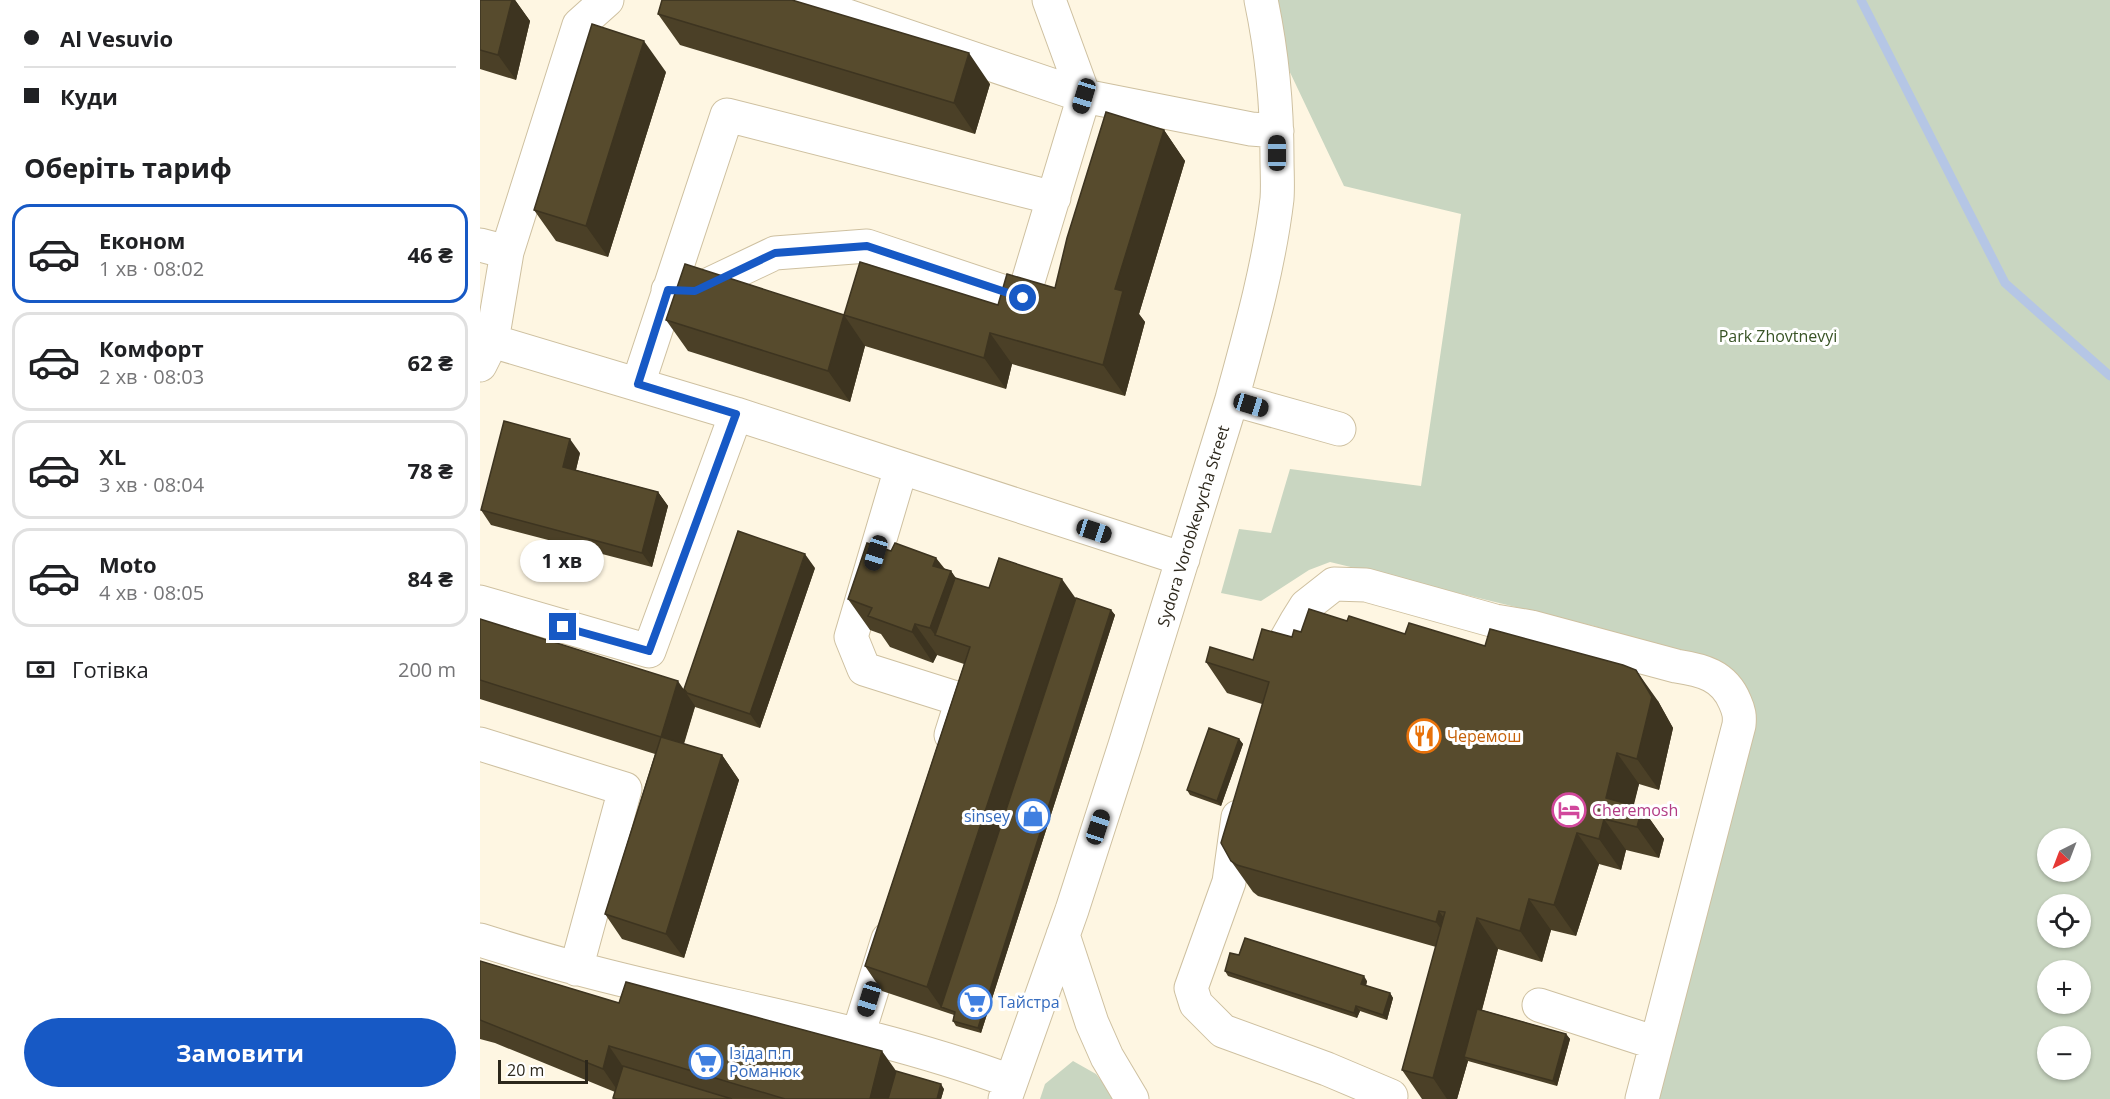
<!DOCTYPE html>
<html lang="uk">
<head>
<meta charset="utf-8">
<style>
  body { margin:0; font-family:"Open Sans",sans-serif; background:#f6f6f6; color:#202124; height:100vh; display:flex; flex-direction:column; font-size:22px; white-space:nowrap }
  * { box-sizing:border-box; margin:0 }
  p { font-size:20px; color:#757577 }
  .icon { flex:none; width:33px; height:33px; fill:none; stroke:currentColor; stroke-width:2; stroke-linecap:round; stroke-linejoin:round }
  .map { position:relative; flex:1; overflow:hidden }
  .details { display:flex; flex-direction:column; background:#fff; width:480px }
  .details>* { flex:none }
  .banner { display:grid; align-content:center; height:132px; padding:0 24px; background:#fff }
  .needle { width:39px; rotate:222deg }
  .buttons { position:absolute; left:1557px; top:828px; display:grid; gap:12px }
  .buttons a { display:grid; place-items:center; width:54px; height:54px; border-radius:50%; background:#fff; box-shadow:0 2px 4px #0004; font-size:30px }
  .scale { position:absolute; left:18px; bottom:15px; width:90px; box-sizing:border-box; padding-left:6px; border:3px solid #2c271b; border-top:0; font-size:16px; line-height:21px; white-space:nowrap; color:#2c271b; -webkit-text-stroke:4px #fff; paint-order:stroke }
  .end { position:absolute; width:27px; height:27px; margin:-14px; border:8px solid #1759c5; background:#fff; box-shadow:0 0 0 3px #fff }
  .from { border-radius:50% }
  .bubble { position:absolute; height:42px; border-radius:21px; background:#fff; box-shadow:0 2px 4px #0004; font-size:20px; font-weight:700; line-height:42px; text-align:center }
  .car { position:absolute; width:18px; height:36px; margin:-18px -9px; border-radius:8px; box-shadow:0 0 4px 2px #0007; background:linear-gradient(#222 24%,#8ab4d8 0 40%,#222 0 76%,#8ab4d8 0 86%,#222 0) }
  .banner b { display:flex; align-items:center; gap:21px; height:57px; font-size:22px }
  .banner b+b { border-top:2px solid #e0e0e0 }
  .banner i { width:15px; height:15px; background:#202124 }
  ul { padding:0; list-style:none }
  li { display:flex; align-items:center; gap:18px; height:99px; margin:0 12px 9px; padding:0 12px; border:3px solid #e0e0e0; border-radius:18px }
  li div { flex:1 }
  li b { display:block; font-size:22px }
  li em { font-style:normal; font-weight:700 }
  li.on { border-color:#1759c5 }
  li>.icon { width:54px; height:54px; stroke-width:1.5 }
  h2 { padding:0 24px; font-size:27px; line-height:72px }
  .pay { display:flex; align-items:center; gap:15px; height:66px; padding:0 24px; font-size:22px }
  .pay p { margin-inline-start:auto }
  .button { display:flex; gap:12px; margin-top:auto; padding:12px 24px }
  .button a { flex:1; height:69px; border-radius:36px; background:#1759c5; color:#fff; font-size:24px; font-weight:700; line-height:69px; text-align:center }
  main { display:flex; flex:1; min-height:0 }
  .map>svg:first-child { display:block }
  .green { fill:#c9d6c1; fill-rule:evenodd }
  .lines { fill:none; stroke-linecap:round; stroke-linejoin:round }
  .stream { stroke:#b5c6e5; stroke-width:9 }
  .minor-casing { stroke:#cec0a0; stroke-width:35 }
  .minor { stroke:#fff; stroke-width:33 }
  .wall { fill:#4b4027 }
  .shaded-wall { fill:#3d3420 }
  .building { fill:#574b2d; stroke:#3d3420; stroke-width:1.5 }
  .route { stroke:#1759c5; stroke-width:8 }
  .labels { text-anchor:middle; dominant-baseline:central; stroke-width:6; stroke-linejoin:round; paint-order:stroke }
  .park-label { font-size:16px; fill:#385325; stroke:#fff }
  .street-label { font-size:16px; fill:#2c271b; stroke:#fff }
  .food-label { font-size:16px; fill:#c56008; stroke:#fff; text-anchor:start }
  .hotel-label { font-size:16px; fill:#b23c85; stroke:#fff; text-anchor:start }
  .shop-label { font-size:16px; fill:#366cbe; stroke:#fff; text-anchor:start }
</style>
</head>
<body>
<main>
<section class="details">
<div class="banner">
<b><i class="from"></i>Al Vesuvio</b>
<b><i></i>Куди</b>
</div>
<h2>Оберіть тариф</h2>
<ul>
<li class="on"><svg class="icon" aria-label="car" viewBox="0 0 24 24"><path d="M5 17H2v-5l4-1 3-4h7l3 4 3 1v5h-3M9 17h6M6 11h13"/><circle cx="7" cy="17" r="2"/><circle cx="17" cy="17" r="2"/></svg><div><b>Економ</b><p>1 хв · 08:02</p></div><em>46 ₴</em></li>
<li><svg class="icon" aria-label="car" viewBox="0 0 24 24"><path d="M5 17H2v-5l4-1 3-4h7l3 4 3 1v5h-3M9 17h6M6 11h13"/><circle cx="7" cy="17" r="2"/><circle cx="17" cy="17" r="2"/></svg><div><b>Комфорт</b><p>2 хв · 08:03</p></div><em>62 ₴</em></li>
<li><svg class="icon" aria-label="car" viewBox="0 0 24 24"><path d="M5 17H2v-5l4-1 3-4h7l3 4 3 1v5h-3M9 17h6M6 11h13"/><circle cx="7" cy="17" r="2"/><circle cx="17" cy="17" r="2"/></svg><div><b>XL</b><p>3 хв · 08:04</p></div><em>78 ₴</em></li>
<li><svg class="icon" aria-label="car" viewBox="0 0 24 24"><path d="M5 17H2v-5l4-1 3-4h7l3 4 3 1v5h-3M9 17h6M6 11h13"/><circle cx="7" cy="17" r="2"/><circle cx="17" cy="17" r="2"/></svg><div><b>Moto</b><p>4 хв · 08:05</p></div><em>84 ₴</em></li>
</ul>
<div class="pay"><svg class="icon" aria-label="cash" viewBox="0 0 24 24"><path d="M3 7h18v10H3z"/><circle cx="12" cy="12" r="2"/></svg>Готівка<p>200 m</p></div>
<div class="button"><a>Замовити</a></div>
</section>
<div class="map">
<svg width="1630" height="1099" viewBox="0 0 1630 1099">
  <rect width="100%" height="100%" fill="#fef6e2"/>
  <!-- green -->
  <path class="green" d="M 787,0 L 1630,0 L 1630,1099 L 1174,1099 L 1271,711 L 1241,668 L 1114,626 L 850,562 L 829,570 L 781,601 L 741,593 L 759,529 L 791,533 L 810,469 L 941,486 L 981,214 L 864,186 L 797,45 ZM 1568,838 L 1600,838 L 1600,872 L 1568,872 ZM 1568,904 L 1600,904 L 1600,938 L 1568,938 ZM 1568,970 L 1600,970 L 1600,1004 L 1568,1004 ZM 1568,1036 L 1600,1036 L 1600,1070 L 1568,1070 Z
    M 593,1061 L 616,1074 L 636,1099 L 560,1099 L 565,1084 Z"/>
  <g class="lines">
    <!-- stream -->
    <path class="stream" d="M 1381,0 L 1525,283 L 1630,376"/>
    <!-- minor casing -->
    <g class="minor-casing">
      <path id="minor" d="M 127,0 L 99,25 L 27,252 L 12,341 L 256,414 L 703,559
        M 320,0 L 604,96 L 771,129 L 797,131
        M 0,245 L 27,252
        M 188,290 L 215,291 L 295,253 L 387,246 L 543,298 L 604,96 L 569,0
        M 0,365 L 12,341
        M 158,384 L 247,115 L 574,198
        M 752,399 L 859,429
        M 421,468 L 371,637 L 384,669 L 482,700 L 471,735
        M 0,602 L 169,651 L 256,414
        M 793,677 L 798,654 L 816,622 L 826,606 L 854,584 L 886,585 L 1015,621 L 1051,627 L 1196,666 C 1222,670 1244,675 1255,702 C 1259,711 1260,716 1259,725 L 1162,1099
        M 0,744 L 145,789 L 96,969
        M 758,817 L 749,882 L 711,988 L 716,1004 L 743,1031 L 847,1069 L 911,1096
        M 583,935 L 612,1023 L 627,1057 L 652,1099
        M 0,940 C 32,950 64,960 96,968 C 240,1007 390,1029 530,1081
        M 1059,1005 L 1176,1043
        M 378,1035 L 408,939
        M 525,1099 L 592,910 L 645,745 L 752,399 C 770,333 789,266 797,199 C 798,186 797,171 797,158 C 797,105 792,52 781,0"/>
    </g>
    <!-- minor -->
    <use href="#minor" class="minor"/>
  </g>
  <!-- wall -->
  <path class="wall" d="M 0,0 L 35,0 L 50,21 L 36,80 L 0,69 Z
    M 178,14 L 510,84 L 495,134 L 200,45 Z
    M 186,72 L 128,257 L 76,241 L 54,210 Z
    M 684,130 L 705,161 L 659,314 L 665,322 L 645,396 L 532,364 L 526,389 L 385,346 L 370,402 L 208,351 L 186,320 L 364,315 L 518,305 L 575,288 Z
    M 100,453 L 96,470 L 178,492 L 188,506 L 172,567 L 11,525 L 1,510 Z
    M 411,551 L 456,558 L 465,569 L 471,571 L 475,578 L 509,588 L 596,598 L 631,610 L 635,615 L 501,1033 L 476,1026 L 473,1021 L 474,1015 L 402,991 L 385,966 L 484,664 L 457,655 L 453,663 L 410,647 L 401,634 L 390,630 L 368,599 Z
    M 335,568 L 280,728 L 215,707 L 204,744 L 242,755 L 259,780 L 204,958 L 142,939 L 125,914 L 175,754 L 0,699 L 0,619 L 204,689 Z
    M 867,621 L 925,634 L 1178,701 L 1193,728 L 1179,790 L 1159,784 L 1153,806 L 1162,808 L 1184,839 L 1179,858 L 1146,850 L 1141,870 L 1119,864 L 1096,936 L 1071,930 L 1062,962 L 1018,949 L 1002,1010 L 1086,1034 L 1090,1039 L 1077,1086 L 988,1061 L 977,1099 L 942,1099 L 922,1070 L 956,947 L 778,896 L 773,892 L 751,861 L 782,704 L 747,693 L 726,662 L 773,660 L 821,632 Z
    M 759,739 L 763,744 L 741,806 L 710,795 L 707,790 Z
    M 0,961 L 139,1003 L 416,1071 L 464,1089 L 461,1099 L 134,1099 L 135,1092 L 15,1043 L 0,1039 Z
    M 745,971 L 887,981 L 886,986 L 910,993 L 913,998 L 907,1020 L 880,1011 L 877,1018 L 748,976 Z"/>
  <!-- shaded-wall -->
  <path class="shaded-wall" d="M 32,0 L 35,0 L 50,21 L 36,80 L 18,55 Z
    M 164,41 L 186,72 L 128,257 L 106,226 Z
    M 489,53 L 510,84 L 495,134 L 474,103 Z
    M 684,130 L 705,161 L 659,314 L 665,322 L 645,396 L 623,365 L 635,289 Z
    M 364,315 L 385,346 L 370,402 L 348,371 Z
    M 510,333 L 532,364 L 526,389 L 504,358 Z
    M 90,439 L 100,453 L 93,481 L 83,467 Z
    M 178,492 L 188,506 L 172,567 L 162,553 Z
    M 325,554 L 335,568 L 280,728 L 270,714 Z
    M 456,558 L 469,576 L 471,571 L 493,602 L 455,635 L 450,628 L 453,566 Z
    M 582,579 L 599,603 L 461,1007 L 447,987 Z
    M 631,610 L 635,615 L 501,1033 L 498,1028 Z
    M 435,624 L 457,655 L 453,663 L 432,632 Z
    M 1156,670 L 1178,701 L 1193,728 L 1179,790 L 1157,759 Z
    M 198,681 L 215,706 L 198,762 L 181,737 Z
    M 759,739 L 763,744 L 741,806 L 737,801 Z
    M 1137,753 L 1159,784 L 1149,825 L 1126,798 Z
    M 242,755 L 259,780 L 204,958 L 186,934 Z
    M 1162,808 L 1184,839 L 1179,858 L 1157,827 Z
    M 1124,819 L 1146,850 L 1141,870 L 1119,839 Z
    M 1097,833 L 1119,864 L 1096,936 L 1074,905 Z
    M 1049,899 L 1071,930 L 1062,962 L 1040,931 Z
    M 959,911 L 981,942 L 978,953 L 956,922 Z
    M 997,918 L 1018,949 L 989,1058 L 984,1057 L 988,1061 L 977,1099 L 967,1099 L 953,1078 Z
    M 884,976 L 887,981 L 885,989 L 881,984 Z
    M 910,993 L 913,998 L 907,1020 L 903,1015 Z
    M 876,1006 L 880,1011 L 877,1018 L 874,1013 Z
    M 1086,1034 L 1090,1039 L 1077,1086 L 1073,1081 Z
    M 129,1046 L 146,1071 L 140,1094 L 123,1069 Z
    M 402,1051 L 419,1075 L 413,1099 L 390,1099 Z
    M 461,1084 L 464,1089 L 461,1099 L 457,1099 Z"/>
  <!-- building -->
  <path class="building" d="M 0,0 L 32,0 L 18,55 L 0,50 Z
    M 182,0 L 312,0 L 489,53 L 474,103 L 178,14 Z
    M 112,24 L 164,41 L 106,226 L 54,210 Z
    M 626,112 L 684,130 L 635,289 L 643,291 L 623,365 L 510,333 L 504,358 L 364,315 L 348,371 L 186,320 L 205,264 L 364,315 L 380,262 L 518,305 L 527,274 L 575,288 L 587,238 Z
    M 24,421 L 90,439 L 83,467 L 178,492 L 162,553 L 1,510 Z
    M 258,531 L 325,554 L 270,714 L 207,693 L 204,689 Z
    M 387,543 L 411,551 L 415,543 L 456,558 L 453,566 L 471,571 L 450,628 L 435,624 L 432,632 L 388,616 L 392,608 L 368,599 Z
    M 519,558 L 582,579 L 447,987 L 385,966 L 490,647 L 455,635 L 475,578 L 509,588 Z
    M 596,598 L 631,610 L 498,1028 L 473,1021 L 475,1012 L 461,1007 Z
    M 829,609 L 867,621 L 869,616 L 925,634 L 929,623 L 1005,646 L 1010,629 L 1143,665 L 1156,670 L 1172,697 L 1157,759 L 1137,753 L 1126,798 L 1162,808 L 1157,827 L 1124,819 L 1119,839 L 1097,833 L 1074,905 L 1049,899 L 1040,931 L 997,918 L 953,1078 L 922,1070 L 965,912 L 959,911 L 956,922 L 757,865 L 751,861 L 741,843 L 789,682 L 726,662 L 730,647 L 773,660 L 782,629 L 812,637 L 814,630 L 821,632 Z
    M 0,619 L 198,681 L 181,737 L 242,755 L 186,934 L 125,914 L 181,737 L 0,680 Z
    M 729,728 L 759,739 L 737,801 L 707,790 Z
    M 765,938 L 884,976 L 881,984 L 910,993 L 903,1015 L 876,1006 L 874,1013 L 745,971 L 750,953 L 759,955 Z
    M 0,961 L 139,1003 L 146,982 L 402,1051 L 390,1099 L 305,1099 L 129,1046 L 123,1069 L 0,1020 Z
    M 997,1009 L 1086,1034 L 1073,1081 L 984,1057 Z
    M 143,1066 L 252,1099 L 136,1099 L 133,1098 Z
    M 416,1071 L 461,1084 L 457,1099 L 408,1099 Z"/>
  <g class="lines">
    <!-- route -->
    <path class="route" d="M 83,627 L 169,651 L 256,414 L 158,384 L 188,290 L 215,291 L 295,253 L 387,246 L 543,298"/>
  </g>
  <!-- icons -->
  <defs>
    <g id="restaurant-ring" transform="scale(1.725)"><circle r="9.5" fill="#fff" stroke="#e8710a" stroke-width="1.5"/><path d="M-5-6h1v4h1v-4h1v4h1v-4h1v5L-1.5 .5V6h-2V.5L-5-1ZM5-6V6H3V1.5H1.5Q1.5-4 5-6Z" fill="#e8710a"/></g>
    <g id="hotel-ring" transform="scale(1.725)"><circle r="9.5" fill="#fff" stroke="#d1479c" stroke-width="1.5"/><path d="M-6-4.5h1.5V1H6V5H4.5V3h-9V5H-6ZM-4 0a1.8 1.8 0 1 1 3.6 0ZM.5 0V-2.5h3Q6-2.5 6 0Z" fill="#d1479c"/></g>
    <g id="shop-ring" transform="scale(1.725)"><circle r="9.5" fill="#fff" stroke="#3f7fe0" stroke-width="1.5"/><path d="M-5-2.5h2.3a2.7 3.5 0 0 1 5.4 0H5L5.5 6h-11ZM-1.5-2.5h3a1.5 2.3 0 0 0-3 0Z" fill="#3f7fe0"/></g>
    <g id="supermarket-ring" transform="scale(1.725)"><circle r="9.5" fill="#fff" stroke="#3f7fe0" stroke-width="1.5"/><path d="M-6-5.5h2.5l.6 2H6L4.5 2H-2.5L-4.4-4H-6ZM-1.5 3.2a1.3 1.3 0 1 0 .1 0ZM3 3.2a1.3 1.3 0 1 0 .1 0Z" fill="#3f7fe0"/></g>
  </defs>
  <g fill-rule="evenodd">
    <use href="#restaurant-ring" x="944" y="736"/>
    <use href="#hotel-ring" x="1089" y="810"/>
    <use href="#shop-ring" x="553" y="816"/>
    <use href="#supermarket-ring" x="495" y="1002"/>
    <use href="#supermarket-ring" x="226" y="1062"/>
  </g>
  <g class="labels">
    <!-- park labels -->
    <g class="park-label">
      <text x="1298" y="336">Park Zhovtnevyi</text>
    </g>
    <!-- street labels -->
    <g class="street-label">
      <text transform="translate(713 526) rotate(-73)">Sydora Vorobkevycha Street</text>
    </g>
    <!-- food labels -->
    <g class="food-label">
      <text x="967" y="736">Черемош</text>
    </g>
    <!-- hotel labels -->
    <g class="hotel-label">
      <text x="1112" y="810">Cheremosh</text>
    </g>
    <!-- shop labels -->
    <g class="shop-label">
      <text x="530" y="816" text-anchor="end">sinsey</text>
      <text x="518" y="1002">Тайстра</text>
      <text x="249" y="1053">Ізіда п.п<tspan x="249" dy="18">Романюк</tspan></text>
    </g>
  </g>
</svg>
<div class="buttons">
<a><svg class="needle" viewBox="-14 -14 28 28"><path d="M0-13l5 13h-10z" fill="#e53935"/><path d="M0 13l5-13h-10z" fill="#757577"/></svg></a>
<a><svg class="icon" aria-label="locate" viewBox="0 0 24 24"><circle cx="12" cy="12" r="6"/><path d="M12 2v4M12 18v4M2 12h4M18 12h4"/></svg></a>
<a>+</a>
<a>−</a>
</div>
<div class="scale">20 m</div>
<i class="end from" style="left:543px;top:298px"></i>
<i class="end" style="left:83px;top:627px"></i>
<div class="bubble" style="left:40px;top:540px;width:84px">1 хв</div>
<i class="car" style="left:604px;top:96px;rotate:197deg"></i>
<i class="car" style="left:797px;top:153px;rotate:0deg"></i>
<i class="car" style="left:771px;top:405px;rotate:107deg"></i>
<i class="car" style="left:614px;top:531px;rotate:108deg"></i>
<i class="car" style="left:396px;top:553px;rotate:197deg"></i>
<i class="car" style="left:618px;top:827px;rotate:18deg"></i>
<i class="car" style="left:389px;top:999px;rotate:197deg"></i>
</div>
</main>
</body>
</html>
